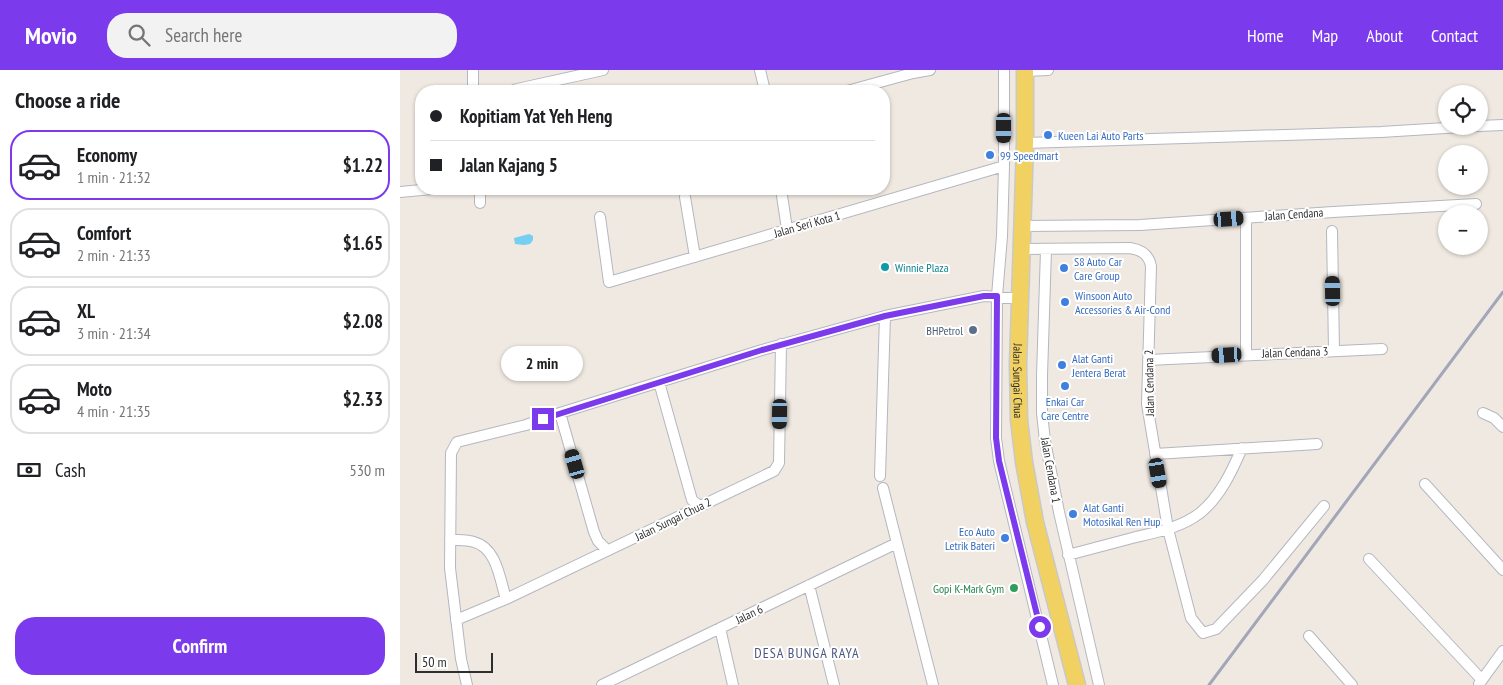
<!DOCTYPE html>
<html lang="en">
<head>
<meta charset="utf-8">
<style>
  body { margin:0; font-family:"PT Sans Narrow",sans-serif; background:#f2f2f2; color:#202124; height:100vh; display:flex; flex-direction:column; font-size:19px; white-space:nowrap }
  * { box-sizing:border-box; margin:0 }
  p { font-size:16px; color:#757577 }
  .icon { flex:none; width:28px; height:28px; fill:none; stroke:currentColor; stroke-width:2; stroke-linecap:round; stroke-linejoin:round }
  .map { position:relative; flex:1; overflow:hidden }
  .sheet { display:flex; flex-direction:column; background:#fff; width:400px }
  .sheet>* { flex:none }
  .guide { position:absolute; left:15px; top:15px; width:475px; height:110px; border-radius:20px; box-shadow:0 1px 4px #0004; display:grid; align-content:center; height:110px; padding:0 15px; background:#fff }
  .buttons { position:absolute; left:1038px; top:15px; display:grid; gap:10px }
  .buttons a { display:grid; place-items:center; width:50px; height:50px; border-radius:50%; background:#fff; box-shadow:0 1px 4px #0004; font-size:25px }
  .scale { position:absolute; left:15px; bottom:12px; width:78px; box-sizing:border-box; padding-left:5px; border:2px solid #2e2e2e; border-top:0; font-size:14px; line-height:18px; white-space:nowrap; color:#2e2e2e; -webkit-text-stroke:4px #fff; paint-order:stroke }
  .end { position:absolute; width:22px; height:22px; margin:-11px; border:6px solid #7c3aed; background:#fff; box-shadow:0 0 0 2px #fff }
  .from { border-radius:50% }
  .bubble { position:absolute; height:35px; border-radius:18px; background:#fff; box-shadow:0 1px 4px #0004; font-size:16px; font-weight:700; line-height:35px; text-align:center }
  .car { position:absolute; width:15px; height:30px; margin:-15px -8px; border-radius:6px; box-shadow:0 0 4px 1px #0007; background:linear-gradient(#222 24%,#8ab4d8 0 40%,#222 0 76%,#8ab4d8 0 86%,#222 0) }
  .guide b { display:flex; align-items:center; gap:18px; height:48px; font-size:19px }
  .guide b+b { border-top:1px solid #e0e0e0 }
  .guide i { width:12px; height:12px; background:#202124 }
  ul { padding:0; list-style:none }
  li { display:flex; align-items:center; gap:15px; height:70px; margin:0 10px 8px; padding:0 5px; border:2px solid #e0e0e0; border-radius:20px }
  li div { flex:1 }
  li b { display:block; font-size:19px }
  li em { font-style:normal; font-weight:700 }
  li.current { border-color:#7c3aed }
  li>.icon { width:45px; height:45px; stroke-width:1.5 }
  h2 { padding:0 15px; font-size:22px; line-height:60px }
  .pay { display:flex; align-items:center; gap:12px; height:55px; padding:0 15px; font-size:19px }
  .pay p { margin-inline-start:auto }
  .cta { display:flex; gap:10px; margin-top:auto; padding:10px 15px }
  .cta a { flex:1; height:58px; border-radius:20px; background:#7c3aed; color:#fff; font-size:20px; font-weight:700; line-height:58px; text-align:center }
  header { display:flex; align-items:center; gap:30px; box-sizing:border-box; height:70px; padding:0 25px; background:#7c3aed; color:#fff }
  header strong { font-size:24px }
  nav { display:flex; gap:28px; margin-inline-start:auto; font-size:18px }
  .search { width:350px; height:45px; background:#f2f2f2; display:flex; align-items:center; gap:12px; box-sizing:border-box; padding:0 18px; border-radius:20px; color:#757577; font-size:19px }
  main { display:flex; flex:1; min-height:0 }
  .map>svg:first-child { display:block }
  .water { fill:#75cff0 }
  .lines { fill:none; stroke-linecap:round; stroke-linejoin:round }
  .street-casing { stroke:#b4b7c1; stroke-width:12 }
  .primary-casing { stroke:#c9c9c9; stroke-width:19 }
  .street { stroke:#fff; stroke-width:10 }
  .primary { stroke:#f2d163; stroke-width:16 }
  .rail { stroke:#a3a6b8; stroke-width:3 }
  .route { stroke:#7c3aed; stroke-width:6 }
  .shop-dot { fill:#3f7fe0; stroke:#fff; stroke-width:2 }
  .culture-dot { fill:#0f9aa8; stroke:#fff; stroke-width:2 }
  .service-dot { fill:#5c6f8a; stroke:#fff; stroke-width:2 }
  .leisure-dot { fill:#2e9e5b; stroke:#fff; stroke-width:2 }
  .labels { text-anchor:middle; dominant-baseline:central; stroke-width:4; stroke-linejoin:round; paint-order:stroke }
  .shop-label { font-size:12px; fill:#366cbe; stroke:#fff; text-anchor:start }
  .street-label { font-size:12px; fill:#2e2e2e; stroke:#fff }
  .culture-label { font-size:12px; fill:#0d838f; stroke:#fff; text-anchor:start }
  .service-label { font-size:12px; fill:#4e5e75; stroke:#fff; text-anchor:end }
  .leisure-label { font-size:12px; fill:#27864d; stroke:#fff; text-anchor:end }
  .neighbourhood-label { font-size:14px; letter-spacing:1px; fill:#4d5680; stroke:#fff }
</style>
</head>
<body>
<header>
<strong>Movio</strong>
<div class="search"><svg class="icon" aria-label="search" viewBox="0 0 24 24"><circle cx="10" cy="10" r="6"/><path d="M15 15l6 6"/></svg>Search here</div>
<nav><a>Home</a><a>Map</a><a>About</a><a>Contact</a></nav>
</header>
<main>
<section class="sheet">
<h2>Choose a ride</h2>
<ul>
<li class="current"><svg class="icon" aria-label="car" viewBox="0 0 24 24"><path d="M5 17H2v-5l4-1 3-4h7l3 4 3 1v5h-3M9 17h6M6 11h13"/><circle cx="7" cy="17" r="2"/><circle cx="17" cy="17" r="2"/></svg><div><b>Economy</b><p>1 min · 21:32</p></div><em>$1.22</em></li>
<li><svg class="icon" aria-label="car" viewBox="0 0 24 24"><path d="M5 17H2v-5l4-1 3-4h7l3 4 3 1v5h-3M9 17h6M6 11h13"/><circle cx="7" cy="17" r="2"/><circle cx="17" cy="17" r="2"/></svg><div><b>Comfort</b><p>2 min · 21:33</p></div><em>$1.65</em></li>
<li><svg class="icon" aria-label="car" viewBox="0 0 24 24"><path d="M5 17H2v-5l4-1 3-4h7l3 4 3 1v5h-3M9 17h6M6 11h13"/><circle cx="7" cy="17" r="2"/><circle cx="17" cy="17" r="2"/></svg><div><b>XL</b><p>3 min · 21:34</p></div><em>$2.08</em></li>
<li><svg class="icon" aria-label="car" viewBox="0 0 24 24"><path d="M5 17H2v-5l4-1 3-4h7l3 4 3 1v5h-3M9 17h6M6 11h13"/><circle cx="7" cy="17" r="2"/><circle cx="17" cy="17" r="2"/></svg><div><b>Moto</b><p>4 min · 21:35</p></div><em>$2.33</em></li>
</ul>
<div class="pay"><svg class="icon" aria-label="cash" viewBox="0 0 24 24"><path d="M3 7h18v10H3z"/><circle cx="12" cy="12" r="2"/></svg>Cash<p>530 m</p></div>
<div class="cta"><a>Confirm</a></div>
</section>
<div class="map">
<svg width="1103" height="615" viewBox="0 0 1103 615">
  <rect width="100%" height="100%" fill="#efe9e1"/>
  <!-- water -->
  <path class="water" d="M 129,164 L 133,166 L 133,170 L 130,174 L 124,175 L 115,174 L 114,168 Z"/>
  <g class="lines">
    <!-- street casing -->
    <g class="street-casing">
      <path id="street" d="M 73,0 L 73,21
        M 360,0 L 365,21
        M 604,0 L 604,96 L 602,166 L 597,226 L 596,368 L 599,391 L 653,615
        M 625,1 L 648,0
        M 112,21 L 117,19 L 203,0
        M 447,21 L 513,3 L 530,0
        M 1079,56 L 1103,55
        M 625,73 L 981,62 L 1078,56
        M 381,119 L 387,159
        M 0,122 L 32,119
        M 285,127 L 295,187
        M 80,133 L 80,119
        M 200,147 L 209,212 L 604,96
        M 846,148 L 846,284
        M 622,156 L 740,155 L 933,142 L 1076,134
        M 932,161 L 934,280
        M 622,179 L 730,178 C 742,180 749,185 751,196 L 747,334 L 768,459 L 791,548 L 803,563 L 816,559 L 863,510 L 924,436
        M 646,180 L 642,306 L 642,343 L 645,371 L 659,442 L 699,615
        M 748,290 L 982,279
        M 259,312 L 292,430 L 300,436
        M 160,343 L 194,462 L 198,471 L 207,480
        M 1083,343 L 1094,348 L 1103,357
        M 755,384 L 917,374
        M 480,406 L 485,246
        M 1025,414 L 1103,500
        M 483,418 L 533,615
        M 50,470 C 58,470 67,469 74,472 C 97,478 100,510 106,529
        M 668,485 C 691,479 713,473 736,467 C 758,462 782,457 800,443 C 820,427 832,401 842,378
        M 969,489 L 1082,610
        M 409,515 L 434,615
        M 56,550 L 106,529 L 374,401 L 379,393 L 381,274
        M 320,558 L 333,615
        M 909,566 L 952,615
        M 1079,614 L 1103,581
        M 67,615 L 61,589 L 50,498 L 51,383 L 57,372 L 126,355 L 160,343 L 362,280 L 485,246 L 584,226 L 620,228
        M 202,615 L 497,473"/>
    </g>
    <!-- primary casing -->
    <g class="primary-casing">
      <g id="primary">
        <path id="s1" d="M 625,0 L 625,73 L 618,294 L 619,350 L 624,392 L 635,452 L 677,615"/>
      </g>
    </g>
    <!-- street -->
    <use href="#street" class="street"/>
    <!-- primary -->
    <use href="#primary" class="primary"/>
    <!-- rail -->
    <path class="rail" d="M 809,615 L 1103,222"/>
  </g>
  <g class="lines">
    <!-- route -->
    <path class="route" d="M 143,349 L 362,280 L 485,246 L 584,226 L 597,226 L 596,368 L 599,391 L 640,557"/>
  </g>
  <!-- markers -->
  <g class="shop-dot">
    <circle cx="648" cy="65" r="5"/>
    <circle cx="590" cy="85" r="5"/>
    <circle cx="664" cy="198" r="5"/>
    <circle cx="665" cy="232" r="5"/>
    <circle cx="662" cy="295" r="5"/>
    <circle cx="665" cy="316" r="5"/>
    <circle cx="673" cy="444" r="5"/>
    <circle cx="605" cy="468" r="5"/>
  </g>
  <circle class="culture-dot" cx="485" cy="197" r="5"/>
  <circle class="service-dot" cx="573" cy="260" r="5"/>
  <circle class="leisure-dot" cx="614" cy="518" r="5"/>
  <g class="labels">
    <!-- shop labels -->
    <g class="shop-label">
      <text x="658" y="65">Kueen Lai Auto Parts</text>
      <text x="600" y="85">99 Speedmart</text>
      <text x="674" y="191">S8 Auto Car<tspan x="674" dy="14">Care Group</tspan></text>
      <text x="675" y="225">Winsoon Auto<tspan x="675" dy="14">Accessories &amp; Air-Cond</tspan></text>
      <text x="672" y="288">Alat Ganti<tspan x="672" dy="14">Jentera Berat</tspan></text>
      <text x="665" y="331" text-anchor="middle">Enkai Car<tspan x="665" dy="14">Care Centre</tspan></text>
      <text x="683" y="437">Alat Ganti<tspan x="683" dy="14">Motosikal Ren Hup</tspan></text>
      <text x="595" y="461" text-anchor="end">Eco Auto<tspan x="595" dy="14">Letrik Bateri</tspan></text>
    </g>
    <!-- street labels -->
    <g class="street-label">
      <text transform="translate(894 144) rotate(-4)">Jalan Cendana</text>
      <text transform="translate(407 154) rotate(-16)">Jalan Seri Kota 1</text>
      <text transform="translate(895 282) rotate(-2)">Jalan Cendana 3</text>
      <text stroke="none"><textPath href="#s1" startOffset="311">Jalan Sungai Chua</textPath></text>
      <text transform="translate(749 313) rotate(-91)">Jalan Cendana 2</text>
      <text transform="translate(651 400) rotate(80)">Jalan Cendana 1</text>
      <text transform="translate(273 449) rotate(-26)">Jalan Sungai Chua 2</text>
      <text transform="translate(349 544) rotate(-26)">Jalan 6</text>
    </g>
    <!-- culture labels -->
    <g class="culture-label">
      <text x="495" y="197">Winnie Plaza</text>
    </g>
    <!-- service labels -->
    <g class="service-label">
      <text x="563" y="260">BHPetrol</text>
    </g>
    <!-- leisure labels -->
    <g class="leisure-label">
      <text x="604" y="518">Gopi K-Mark Gym</text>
    </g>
    <!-- neighbourhood labels -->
    <g class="neighbourhood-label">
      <text x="407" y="583">DESA BUNGA RAYA</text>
    </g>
  </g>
</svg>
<div class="buttons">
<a><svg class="icon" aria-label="locate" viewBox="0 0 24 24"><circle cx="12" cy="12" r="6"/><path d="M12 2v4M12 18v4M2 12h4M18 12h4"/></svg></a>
<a>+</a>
<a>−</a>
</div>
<div class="scale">50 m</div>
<i class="end from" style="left:640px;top:557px"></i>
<i class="end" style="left:143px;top:349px"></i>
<div class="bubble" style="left:101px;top:276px;width:82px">2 min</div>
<i class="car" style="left:604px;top:58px;rotate:180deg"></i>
<i class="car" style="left:829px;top:149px;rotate:86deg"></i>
<i class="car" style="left:933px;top:221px;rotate:359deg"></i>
<i class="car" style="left:827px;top:285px;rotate:267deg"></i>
<i class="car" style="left:380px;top:344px;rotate:181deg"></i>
<i class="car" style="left:175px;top:394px;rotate:344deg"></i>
<i class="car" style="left:758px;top:403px;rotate:170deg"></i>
<div class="guide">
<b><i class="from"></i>Kopitiam Yat Yeh Heng</b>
<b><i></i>Jalan Kajang 5</b>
</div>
</div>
</main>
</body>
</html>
